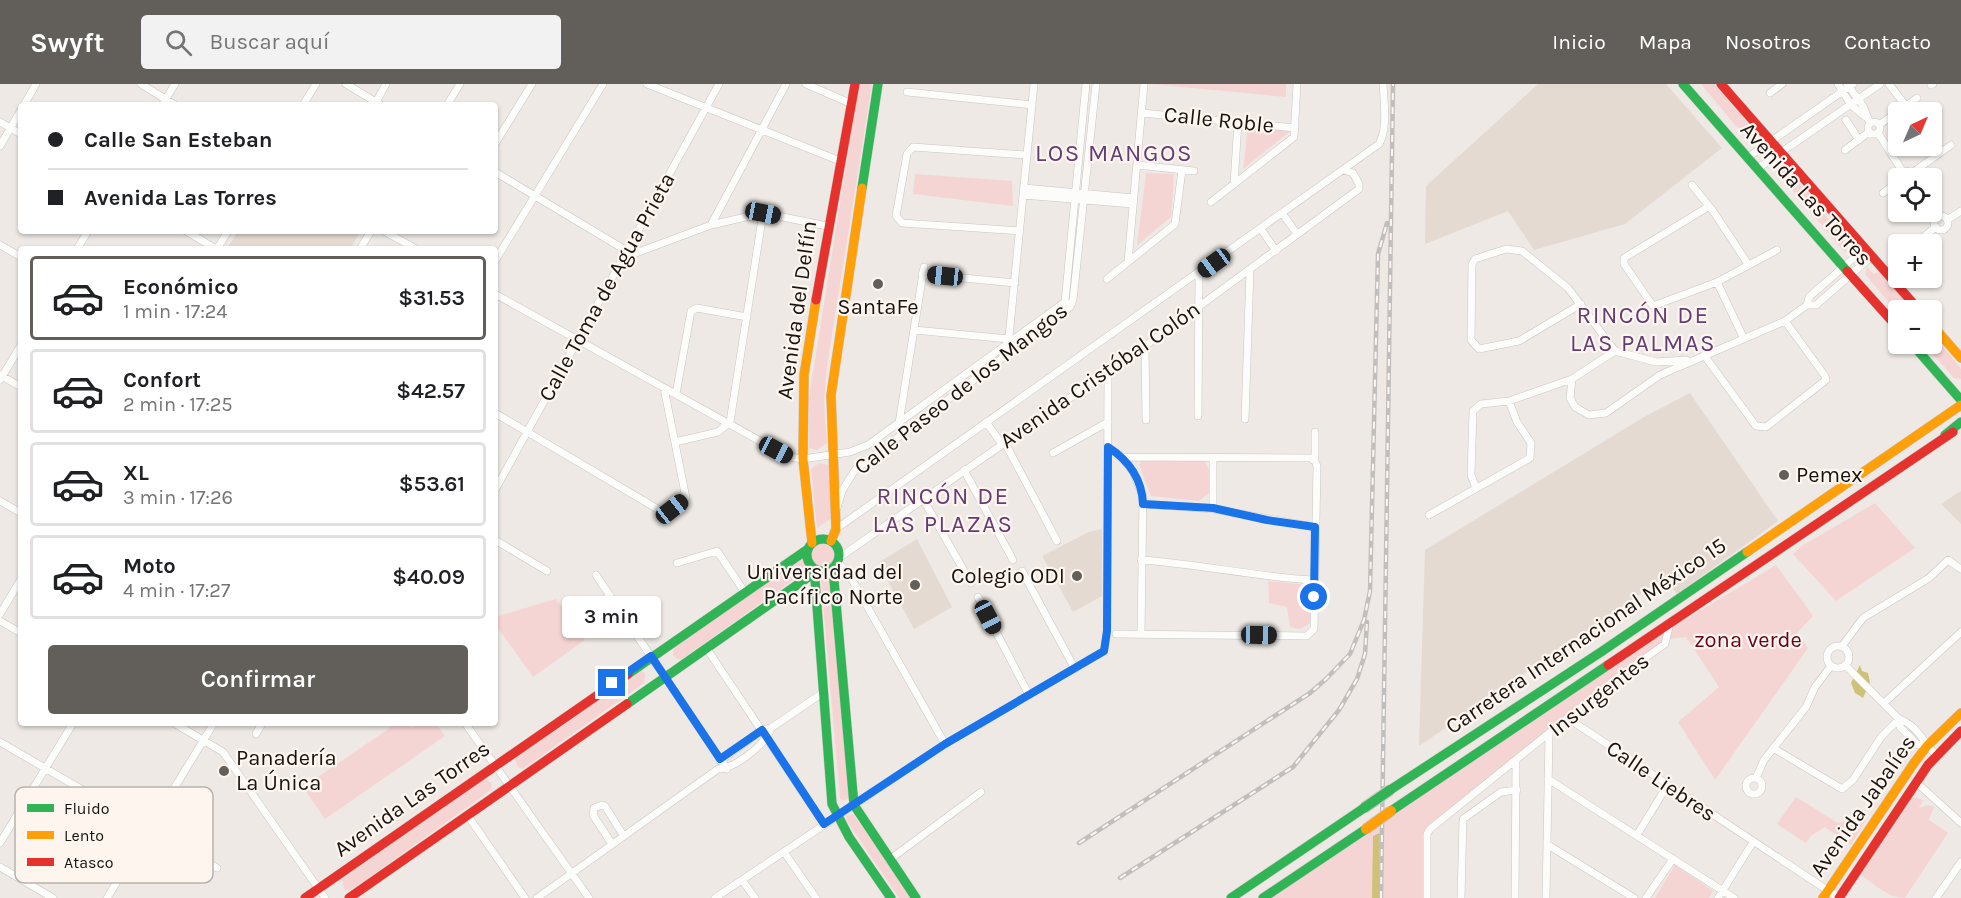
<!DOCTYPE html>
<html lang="es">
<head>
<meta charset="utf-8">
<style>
  body { margin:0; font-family:Karla,sans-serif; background:#f2f2f2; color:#202124; height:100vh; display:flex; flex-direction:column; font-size:22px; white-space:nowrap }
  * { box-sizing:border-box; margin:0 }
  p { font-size:20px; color:#757577 }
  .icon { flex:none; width:33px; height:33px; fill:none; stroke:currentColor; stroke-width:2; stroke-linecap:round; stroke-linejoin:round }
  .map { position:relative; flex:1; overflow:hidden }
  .panel { position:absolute; left:18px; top:162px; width:480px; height:480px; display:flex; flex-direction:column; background:#fff; border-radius:6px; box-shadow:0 2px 4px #0004 }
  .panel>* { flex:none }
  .top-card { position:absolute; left:18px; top:18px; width:480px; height:132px; border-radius:6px; box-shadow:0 2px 4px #0004; display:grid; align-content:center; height:132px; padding:0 30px; background:#fff }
  .needle { width:39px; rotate:44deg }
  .tools { position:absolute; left:1888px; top:18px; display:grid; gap:12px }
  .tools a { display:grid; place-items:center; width:54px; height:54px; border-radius:6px; background:#fff; box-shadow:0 2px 4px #0004; font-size:30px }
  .end { position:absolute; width:27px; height:27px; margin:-14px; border:8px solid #1a73e8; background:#fff; box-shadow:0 0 0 3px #fff }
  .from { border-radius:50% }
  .bubble { position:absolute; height:42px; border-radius:6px; background:#fff; box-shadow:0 2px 4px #0004; font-size:20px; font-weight:600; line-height:42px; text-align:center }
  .car { position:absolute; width:18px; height:36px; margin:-18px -9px; border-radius:8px; box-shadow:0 0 4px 2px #0007; background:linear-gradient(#222 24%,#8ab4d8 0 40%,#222 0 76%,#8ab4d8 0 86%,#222 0) }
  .top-card b { display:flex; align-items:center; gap:21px; height:57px; font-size:22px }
  .top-card b+b { border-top:2px solid #e0e0e0 }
  .top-card i { width:15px; height:15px; background:#202124 }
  ul { padding:10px 0 0; list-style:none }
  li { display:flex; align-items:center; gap:18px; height:84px; margin:0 12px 9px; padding:0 18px; border:3px solid #e0e0e0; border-radius:6px }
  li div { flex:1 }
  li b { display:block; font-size:22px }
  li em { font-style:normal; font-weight:600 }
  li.on { border-color:#625f5b }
  li>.icon { width:54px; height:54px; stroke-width:1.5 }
  .button { display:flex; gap:12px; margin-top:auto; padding:12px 30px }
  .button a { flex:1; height:69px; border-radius:6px; background:#625f5b; color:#fff; font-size:24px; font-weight:600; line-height:69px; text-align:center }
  header { display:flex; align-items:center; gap:36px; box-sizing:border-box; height:84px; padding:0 30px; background:#625f5b; color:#fff }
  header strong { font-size:28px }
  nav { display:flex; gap:33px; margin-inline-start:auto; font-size:21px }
  .search { width:420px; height:54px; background:#f2f2f2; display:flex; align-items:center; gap:15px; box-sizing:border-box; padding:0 21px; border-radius:6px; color:#757577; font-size:22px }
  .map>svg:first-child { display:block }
  .built { fill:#e4dad2 }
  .green { fill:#f5d5d4 }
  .water { fill:#cdc278 }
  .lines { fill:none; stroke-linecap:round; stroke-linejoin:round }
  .street-casing { stroke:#c9c6c2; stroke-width:8 }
  .fast-casing { stroke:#c9c6c2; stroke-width:10 }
  .slow-casing { stroke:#c9c6c2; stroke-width:10 }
  .jam-casing { stroke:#c9c6c2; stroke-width:10 }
  .street { stroke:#fcfcfb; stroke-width:7 }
  .fast { stroke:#30b455; stroke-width:9 }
  .slow { stroke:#ff9f0a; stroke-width:9 }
  .jam { stroke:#e5322d; stroke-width:9 }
  .rail-casing { stroke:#c0bfbe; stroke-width:4.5 }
  .rail { stroke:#fef5ef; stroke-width:2; stroke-dasharray:7; stroke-linecap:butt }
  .fast-bridge-casing { stroke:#c9c6c2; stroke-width:12; stroke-linecap:butt }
  .slow-bridge-casing { stroke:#c9c6c2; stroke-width:12; stroke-linecap:butt }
  .fast-bridge { stroke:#30b455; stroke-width:10 }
  .slow-bridge { stroke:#ff9f0a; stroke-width:10 }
  .route { stroke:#1a73e8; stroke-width:8 }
  .poi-dot { fill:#625f5b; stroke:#fef5ef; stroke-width:2 }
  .labels { text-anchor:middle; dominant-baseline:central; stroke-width:4.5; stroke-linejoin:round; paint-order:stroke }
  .street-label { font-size:22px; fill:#161411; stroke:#fef5ef }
  .poi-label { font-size:22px; fill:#161411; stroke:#fef5ef; text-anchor:start }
  .park-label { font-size:22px; fill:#64051b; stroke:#fef5ef }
  .neighbourhood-label { font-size:24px; letter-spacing:1.5px; fill:#633d75; stroke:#fef5ef }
  .key { fill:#fef5ef; stroke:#b8b2ac; stroke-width:1.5 }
  .key-label { font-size:16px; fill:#161411 }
</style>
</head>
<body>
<header>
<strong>Swyft</strong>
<div class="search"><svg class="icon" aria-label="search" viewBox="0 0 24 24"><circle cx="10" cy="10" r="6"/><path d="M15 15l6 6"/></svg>Buscar aquí</div>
<nav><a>Inicio</a><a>Mapa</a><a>Nosotros</a><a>Contacto</a></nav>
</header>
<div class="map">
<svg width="1961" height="814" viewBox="0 0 1961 814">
  <rect width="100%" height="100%" fill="#eee9e4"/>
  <!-- built -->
  <path class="built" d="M 1538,0 L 1666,0 L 1722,64 L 1625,140 L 1534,166 L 1508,127 L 1425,160 L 1426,102 Z
    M 238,147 L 361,147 L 350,165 L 231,165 L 228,163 Z
    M 1690,309 L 1778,437 L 1677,510 L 1665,493 L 1419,662 L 1425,466 L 1644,333 Z
    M 1961,407 L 1961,440 L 1941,420 Z
    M 1102,445 L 1102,512 L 1073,528 L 1042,472 L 1089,448 Z
    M 917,455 L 952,523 L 914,545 L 878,479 Z"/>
  <!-- green -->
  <path class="green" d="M 859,0 L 872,0 L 827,282 L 824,318 L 827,359 L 817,366 L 809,364 L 809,314 Z
    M 1153,0 L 1286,0 L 1286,13 Z
    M 1701,0 L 1714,0 L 1763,57 L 1760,62 L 1735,41 Z
    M 1248,42 L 1293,45 L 1243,85 Z
    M 1777,79 L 1807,107 L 1848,161 L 1845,169 L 1774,84 Z
    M 1146,89 L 1174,90 L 1171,133 L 1137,161 Z
    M 915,90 L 1012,97 L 1013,122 L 913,110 Z
    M 1867,183 L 1874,190 L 1880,188 L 1912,226 L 1899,226 L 1899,230 L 1865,190 Z
    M 1932,249 L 1961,285 L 1961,295 L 1954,294 L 1924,260 L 1932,260 Z
    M 1203,374 L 1209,386 L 1210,408 L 1199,417 L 1151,412 L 1139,381 L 1142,376 Z
    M 819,379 L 829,381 L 832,434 L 817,444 L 811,385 Z
    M 1875,419 L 1915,464 L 1836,517 L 1793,470 L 1800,463 Z
    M809 473a13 13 0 1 1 26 0a13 13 0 1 1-26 0Z
    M 801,473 L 808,479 L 807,486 L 681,576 L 673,572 L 674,562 Z
    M 1776,481 L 1813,532 L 1797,549 L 1808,564 L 1715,696 L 1678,638 L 1719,603 L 1686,553 L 1669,555 L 1425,744 L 1425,814 L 1270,814 L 1673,543 Z
    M 824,491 L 829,492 L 848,706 L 848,714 L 843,717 L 840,714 L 821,496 Z
    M 1268,497 L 1309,501 L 1312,506 L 1311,539 L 1300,545 L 1290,543 L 1287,523 L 1269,519 Z
    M 556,515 L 585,556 L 533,593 L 495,540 L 495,533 Z
    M 640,584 L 645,590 L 644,599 L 523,685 L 518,683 L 515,675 L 517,671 Z
    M 387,639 L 408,639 L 411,644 L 418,639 L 436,639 L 445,652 L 325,735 L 303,703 L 390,644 Z
    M 487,695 L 492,700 L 491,706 L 356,803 L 348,807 L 344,805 L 342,795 L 374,773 L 376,769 L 478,697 Z
    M 1796,713 L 1838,739 L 1854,736 L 1860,731 L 1866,735 L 1851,761 L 1825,743 L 1811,752 L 1806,759 L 1777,740 Z
    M 1913,713 L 1923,716 L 1919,724 L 1928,721 L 1934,723 L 1929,736 L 1948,749 L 1905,814 C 1888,814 1874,800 1861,791 Z
    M 853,730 L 913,814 L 899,814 L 847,737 L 846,732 Z
    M 1675,781 L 1713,807 L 1709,814 L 1655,814 Z"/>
  <!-- water -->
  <path class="water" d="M 1860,581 L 1862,587 L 1868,589 L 1870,598 L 1863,614 L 1855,609 L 1851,599 Z
    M 1380,749 L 1379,814 L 1372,814 L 1373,752 Z"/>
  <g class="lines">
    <!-- street casing -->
    <g class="street-casing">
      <path id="street" d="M 141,0 L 175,21
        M 346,0 L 381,21
        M 647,0 L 840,77
        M 806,0 L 852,20
        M 1838,0 L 1851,21 L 1867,34
        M 1847,0 L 1863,22 L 1870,39
        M 1889,0 L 1906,22
        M 1931,1 L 1933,0
        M 907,8 L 1032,21
        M 1770,9 L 1782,0
        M 376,18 L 386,0
        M 24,21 L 36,0
        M 162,21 L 175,0
        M 303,21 L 316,0
        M 447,21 L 460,0
        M 1142,29 L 1295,44
        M 1846,36 L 1859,56
        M1868 44a6 6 0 1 1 12 0a6 6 0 1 1-12 0Z
        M 0,38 L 21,50
        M 1879,41 L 1917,14
        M 1878,49 L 1903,88
        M 495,60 L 532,0
        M 0,62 L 21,26
        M 1845,66 L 1869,48
        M 1747,74 L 1853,0
        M 1137,81 L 1194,87
        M 1757,85 L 1880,0
        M 495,88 L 627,167 L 636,169 L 711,141 L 763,129 L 827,142
        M 1912,89 L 1951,61
        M 1902,94 L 1906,87 L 1912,89 L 1913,94
        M 1234,100 L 1238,38
        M 1692,101 L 1713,127 L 1748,180
        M 1024,104 L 1134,114
        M 1883,109 L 1899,97
        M 1023,111 L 1133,120
        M 1211,118 L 1294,53 L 1297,0
        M 1708,123 L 1624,174 L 1624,180 L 1653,222 L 1717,198 L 1777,166
        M 1282,129 L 1297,150
        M1934 139a7 7 0 1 1 14 0a7 7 0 1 1-14 0Z
        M 1947,136 L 1961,127
        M 711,141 L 786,0
        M 1261,145 L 1276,167
        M 186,147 L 216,165
        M 384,147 L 416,165
        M 1020,147 L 902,139 L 896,132 L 907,70 L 913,63 L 1026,71
        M 1922,154 L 1936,143
        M 0,161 L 21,173
        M 77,165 L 88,147
        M 217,165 L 228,147
        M 360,165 L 371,147
        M 495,177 L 603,0
        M 1128,178 L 1144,0
        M 922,190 L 1015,199
        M 1107,195 L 1175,140 L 1182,86
        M 1717,198 L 1744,255
        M 495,210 L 789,373 L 803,375 L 850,368 L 868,361 L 1065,218 L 1086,0
        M 1581,220 L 1519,257 L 1479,265 L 1471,256 L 1472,180 L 1475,175 L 1506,165 L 1522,167 L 1568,204 L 1615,267
        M 1807,221 L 1809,213 L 1865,164
        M 914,246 L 1009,255
        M 1145,262 L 1146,336
        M 1008,263 L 1034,0
        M 1615,267 L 1656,278 L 1686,276
        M 1704,271 L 1756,342 L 1766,343 L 1826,296 L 1825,292 L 1785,237
        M 0,291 L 21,303
        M 1572,295 L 1570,314 L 1575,323 L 1589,331 L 1606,329 L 1660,291 L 1785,237 L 1807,221 L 1816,221 L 1872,172
        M 0,296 L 21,261
        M 676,310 L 691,227 L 697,224 L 747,233
        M 495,329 L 661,427 L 672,425 L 686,414 L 664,304
        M 1198,332 L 1199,190
        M 1245,335 L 1250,186
        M 986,338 L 1001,359
        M 901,351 L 899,339 L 924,183
        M 1004,357 L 1057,457
        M 675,358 L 718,348 L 730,338 L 763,129
        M 1108,363 L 1122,373 L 1133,388 L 1143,412 L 1141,549
        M 1053,369 L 1108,338
        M 1122,373 L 1310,374 L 1315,377
        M 964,386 L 1013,476
        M 1476,404 L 1471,391 L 1473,327 L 1481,320 L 1509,317 L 1572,295 L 1615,267
        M 495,406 L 719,0
        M 923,415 L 971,499
        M 0,417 L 21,429
        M 1143,420 L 1213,425 L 1315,443
        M 837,424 L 842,407 L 855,386 L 1070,223 L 1073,216 L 1096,0
        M 1213,425 L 1213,375
        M 1429,431 L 1530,374 L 1531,359 L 1517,338 L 1509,317
        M 836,445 L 1379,60 C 1388,44 1384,19 1383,0
        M 495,456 L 547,487
        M 840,473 L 1145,262 L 1359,105 L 1359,100 L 1353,89 L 1344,86
        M 1141,476 C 1200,480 1256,493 1314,496
        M 838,478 L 850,492 L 945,660
        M 677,479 L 717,467 L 744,507
        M 1022,487 L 1075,585
        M 596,491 L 727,685
        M 978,513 L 1029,611
        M 0,530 L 21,495
        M 0,537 L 21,549
        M 573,537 L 610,512
        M 1116,550 L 1307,552 L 1314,545 L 1317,382 L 1315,377 L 1315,348
        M1827 573a11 11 0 1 1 22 0a11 11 0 1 1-22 0Z
        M 1842,562 L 1863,534 L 1929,494 L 1948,476 L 1961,485
        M 707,565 L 824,740
        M 1845,581 L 1899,635 C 1916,640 1924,659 1936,671
        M 1884,619 L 1961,548
        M 1569,635 L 1839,814
        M 1900,635 L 1900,643 L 1918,661 L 1925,660
        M 174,639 L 223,668 L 325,814
        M 465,639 L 589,814
        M 256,650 L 262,639
        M 0,658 L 217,784
        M 1773,664 L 1842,705 L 1853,696 L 1881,653 L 1899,635
        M 720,677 L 762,646 L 771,644 L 821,610
        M 1756,694 L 1764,676 L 1806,623 L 1815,603 L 1831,582
        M1746 702a8 8 0 1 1 16 0a8 8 0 1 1-16 0Z
        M 1548,695 L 1734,814
        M 1916,698 L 1961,739
        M 468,732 L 525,814
        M 1637,751 L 1667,702
        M 0,759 L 73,639
        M 612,760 L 593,731 L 594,724 L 602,721 L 605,722 L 623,751
        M 1548,761 L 1634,814
        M 784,768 L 816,814
        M 889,776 L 981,708
        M 0,783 L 53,814
        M 742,796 L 755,814
        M 107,814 L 214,639
        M 537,814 L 718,685 C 736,684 765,661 771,644
        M 715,814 L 945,660 L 1104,567 L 1107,547 L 1108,286
        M 1427,814 L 1427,750 L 1430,745 L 1621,591 L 1665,560 L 1670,539
        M 1461,814 L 1463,735 L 1501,708 L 1517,706
        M 1515,814 L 1516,677
        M 1546,814 L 1549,651
        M 1646,814 L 1673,775
        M 1718,814 L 1753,758
        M 1936,814 L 1961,778"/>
    </g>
    <!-- fast casing -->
    <g class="fast-casing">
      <path id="fast" d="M 1683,0 L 1847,187
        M 862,104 L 878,0
        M 1912,260 L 1961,316
        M 1945,351 L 1961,338
        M807 471a16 16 0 1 1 32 0a16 16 0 1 1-32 0Z
        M 833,485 L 854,721 L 916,814
        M 818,487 L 815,496 L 832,720 L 849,753 L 891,814
        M 628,590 L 808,465
        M 627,620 L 807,494 L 814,485
        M 1390,706 L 1601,568 L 1747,468
        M 1391,727 L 1608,581
        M 1231,814 L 1364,724
        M 1263,814 L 1366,745"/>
    </g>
    <!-- slow casing -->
    <g class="slow-casing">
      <path id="slow" d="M 1932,241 L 1961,274
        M 831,457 L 836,445 L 831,311 L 862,104
        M 812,459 L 803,375 L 804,291 L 816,216
        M 1747,468 L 1961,321
        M 1823,814 L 1914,679 L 1927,662 L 1961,629"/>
    </g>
    <!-- jam casing -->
    <g class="jam-casing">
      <path id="jam" d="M 1721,0 L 1919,226
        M 1847,187 L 1899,245
        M 816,216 L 855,0
        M 1608,581 L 1953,348
        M 305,814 L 628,590
        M 349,814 L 627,620
        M 1839,814 L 1928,681 L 1961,647"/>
    </g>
    <!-- street -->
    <use href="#street" class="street"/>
    <!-- fast -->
    <use href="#fast" class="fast"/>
    <!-- slow -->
    <use href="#slow" class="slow"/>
    <!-- jam -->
    <use href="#jam" class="jam"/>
    <!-- rail casing -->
    <g class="rail-casing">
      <path id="rail" d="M 1079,759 L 1310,609 L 1326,595 L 1350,570 L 1364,536 L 1370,507 L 1378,170 L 1387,139
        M 1120,794 L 1293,683 L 1339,626 L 1357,595 L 1365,570 L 1367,538
        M 1381,814 L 1393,0"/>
    </g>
    <!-- rail -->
    <use href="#rail" class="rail"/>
    <!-- fast-bridge casing -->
    <g class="fast-bridge-casing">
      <path id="fast-bridge" d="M 1364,724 L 1390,706"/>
    </g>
    <!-- slow-bridge casing -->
    <g class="slow-bridge-casing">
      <path id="slow-bridge" d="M 1366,745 L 1391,727"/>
    </g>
    <!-- fast-bridge -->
    <use href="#fast-bridge" class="fast-bridge"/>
    <!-- slow-bridge -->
    <use href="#slow-bridge" class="slow-bridge"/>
  </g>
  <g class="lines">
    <!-- route -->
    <path class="route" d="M 612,599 L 651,572 L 720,675 L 762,646 L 824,740 L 945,660 L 1104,567 L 1107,547 L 1108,363 C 1128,376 1142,395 1143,420 L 1213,424 L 1267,436 L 1315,443 L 1314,513"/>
  </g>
  <!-- markers -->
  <g class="poi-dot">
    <circle cx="878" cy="200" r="6"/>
    <circle cx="1784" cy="391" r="6"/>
    <circle cx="1077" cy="492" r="6"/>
    <circle cx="915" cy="501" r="6"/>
    <circle cx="224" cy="687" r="6"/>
  </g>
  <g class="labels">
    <!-- street labels -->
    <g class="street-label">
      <text transform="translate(1219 36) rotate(6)">Calle Roble</text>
      <text transform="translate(1806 110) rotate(48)">Avenida Las Torres</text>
      <text transform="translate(607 203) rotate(-61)">Calle Toma de Agua Prieta</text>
      <text transform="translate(797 226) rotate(-82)">Avenida del Delfín</text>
      <text transform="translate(1100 291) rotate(-35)">Avenida Cristóbal Colón</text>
      <text transform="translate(961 305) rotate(-38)">Calle Paseo de los Mangos</text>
      <text transform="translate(1586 552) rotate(-34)">Carretera Internacional México 15</text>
      <text transform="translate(1599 611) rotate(-38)">Insurgentes</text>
      <text transform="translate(1661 697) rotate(34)">Calle Liebres</text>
      <text transform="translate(412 715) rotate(-35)">Avenida Las Torres</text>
      <text transform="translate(1863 722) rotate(-55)">Avenida Jabalíes</text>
    </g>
    <!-- poi labels -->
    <g class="poi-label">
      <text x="878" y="223" text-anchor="middle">SantaFe</text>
      <text x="1796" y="391">Pemex</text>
      <text x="903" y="488" text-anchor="end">Universidad del<tspan x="903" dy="25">Pacífico Norte</tspan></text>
      <text x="1065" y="492" text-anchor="end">Colegio ODI</text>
      <text x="236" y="674">Panadería<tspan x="236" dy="25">La Única</tspan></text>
    </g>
    <!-- park labels -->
    <g class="park-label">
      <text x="1748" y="556">zona verde</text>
    </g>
    <!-- neighbourhood labels -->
    <g class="neighbourhood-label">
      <text x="1114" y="69">LOS MANGOS</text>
      <text x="1643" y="231">RINCÓN DE<tspan x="1643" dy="28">LAS PALMAS</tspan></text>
      <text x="943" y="412">RINCÓN DE<tspan x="943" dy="28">LAS PLAZAS</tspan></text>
    </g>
  </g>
  <!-- legend -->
  <rect x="15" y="703" width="198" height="96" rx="9" class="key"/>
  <rect x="27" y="720" width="27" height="8" fill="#30b455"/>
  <rect x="27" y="747" width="27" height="8" fill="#ff9f0a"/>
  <rect x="27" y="774" width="27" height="8" fill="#e5322d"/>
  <g class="key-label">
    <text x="64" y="730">Fluido</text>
    <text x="64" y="757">Lento</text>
    <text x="64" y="784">Atasco</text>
  </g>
</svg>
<div class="tools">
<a><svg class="needle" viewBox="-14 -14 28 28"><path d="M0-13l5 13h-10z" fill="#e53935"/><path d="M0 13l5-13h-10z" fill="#757577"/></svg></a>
<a><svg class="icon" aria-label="locate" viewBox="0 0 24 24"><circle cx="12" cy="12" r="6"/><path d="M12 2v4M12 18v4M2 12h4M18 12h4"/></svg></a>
<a>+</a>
<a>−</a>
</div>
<i class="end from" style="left:1314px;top:513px"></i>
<i class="end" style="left:612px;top:599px"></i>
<div class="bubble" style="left:562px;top:512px;width:99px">3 min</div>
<i class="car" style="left:763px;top:129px;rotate:101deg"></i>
<i class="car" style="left:1214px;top:179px;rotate:234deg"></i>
<i class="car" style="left:945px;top:192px;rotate:276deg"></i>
<i class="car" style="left:776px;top:366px;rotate:118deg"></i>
<i class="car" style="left:672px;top:425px;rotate:52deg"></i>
<i class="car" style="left:988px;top:533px;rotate:152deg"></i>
<i class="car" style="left:1259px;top:551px;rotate:91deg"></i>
<div class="top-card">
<b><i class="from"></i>Calle San Esteban</b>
<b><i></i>Avenida Las Torres</b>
</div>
<section class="panel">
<ul>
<li class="on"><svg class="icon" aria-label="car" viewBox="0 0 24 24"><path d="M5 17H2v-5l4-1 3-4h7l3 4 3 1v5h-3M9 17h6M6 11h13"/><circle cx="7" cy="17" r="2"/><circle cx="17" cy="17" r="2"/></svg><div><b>Económico</b><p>1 min · 17:24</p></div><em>$31.53</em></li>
<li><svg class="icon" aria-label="car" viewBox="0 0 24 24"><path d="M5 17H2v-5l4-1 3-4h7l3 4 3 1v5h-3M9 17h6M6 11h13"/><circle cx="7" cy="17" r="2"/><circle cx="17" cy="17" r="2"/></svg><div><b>Confort</b><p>2 min · 17:25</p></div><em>$42.57</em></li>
<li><svg class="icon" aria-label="car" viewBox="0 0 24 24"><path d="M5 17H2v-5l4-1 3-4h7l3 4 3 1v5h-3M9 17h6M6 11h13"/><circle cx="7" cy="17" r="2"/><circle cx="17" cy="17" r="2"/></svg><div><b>XL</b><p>3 min · 17:26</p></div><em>$53.61</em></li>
<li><svg class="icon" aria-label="car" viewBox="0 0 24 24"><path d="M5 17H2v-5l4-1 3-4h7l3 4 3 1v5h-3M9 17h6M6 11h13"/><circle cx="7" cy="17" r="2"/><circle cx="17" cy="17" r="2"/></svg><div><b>Moto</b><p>4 min · 17:27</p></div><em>$40.09</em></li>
</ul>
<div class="button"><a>Confirmar</a></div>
</section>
</div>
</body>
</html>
